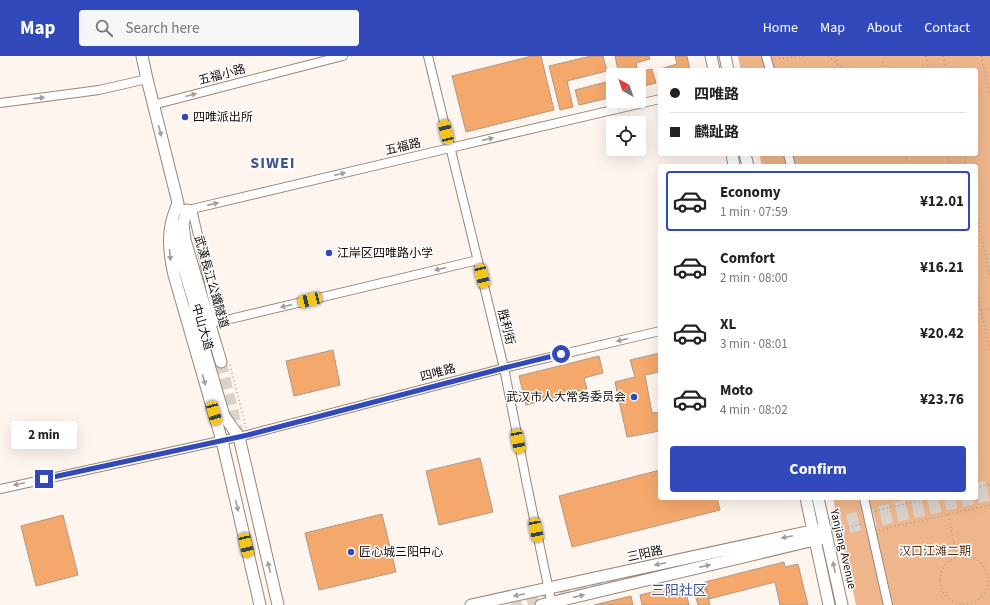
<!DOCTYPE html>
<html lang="en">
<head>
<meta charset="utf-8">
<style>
  body { margin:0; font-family:"Source Sans 3","Noto Sans SC",sans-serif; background:#f6f6f6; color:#222; height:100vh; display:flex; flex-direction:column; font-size:15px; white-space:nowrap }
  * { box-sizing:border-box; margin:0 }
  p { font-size:13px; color:#767676 }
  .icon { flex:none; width:22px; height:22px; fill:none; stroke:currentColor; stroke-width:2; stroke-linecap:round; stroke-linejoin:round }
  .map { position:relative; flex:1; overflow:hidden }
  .details { position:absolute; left:658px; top:108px; width:320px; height:336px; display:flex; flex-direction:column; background:#fff; border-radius:4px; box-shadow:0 4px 16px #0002 }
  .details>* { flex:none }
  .top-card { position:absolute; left:658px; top:12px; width:320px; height:88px; border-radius:4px; box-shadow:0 4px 16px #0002; display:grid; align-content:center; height:88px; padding:0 12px; background:#fff }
  .needle { width:26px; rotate:320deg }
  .fabs { position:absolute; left:606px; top:12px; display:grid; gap:8px }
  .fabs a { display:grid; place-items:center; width:40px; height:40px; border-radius:4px; background:#fff; box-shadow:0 4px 16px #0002; font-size:20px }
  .end { position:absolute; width:18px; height:18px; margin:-9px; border:5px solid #3249bb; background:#fff; box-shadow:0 0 0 2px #fff }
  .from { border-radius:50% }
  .bubble { position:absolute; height:28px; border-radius:4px; background:#fff; box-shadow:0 4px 16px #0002; font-size:13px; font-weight:700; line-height:28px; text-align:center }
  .car { position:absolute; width:12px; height:24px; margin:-12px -6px; border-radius:5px; box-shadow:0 0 3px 1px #0007; background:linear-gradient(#f5c518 24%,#345 0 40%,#f5c518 0 76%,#345 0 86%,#f5c518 0) }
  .top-card b { display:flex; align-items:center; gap:14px; height:38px; font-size:15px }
  .top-card b+b { border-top:1px solid #e0e0e0 }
  .top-card i { width:10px; height:10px; background:#222 }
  ul { padding:7px 0 0; list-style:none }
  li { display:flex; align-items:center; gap:12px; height:60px; margin:0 8px 6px; padding:0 4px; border:2px solid transparent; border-radius:4px }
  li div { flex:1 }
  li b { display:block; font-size:15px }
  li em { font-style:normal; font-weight:700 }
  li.current { border-color:#3249bb }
  li>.icon { width:36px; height:36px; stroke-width:1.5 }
  .button { display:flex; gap:8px; margin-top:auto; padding:8px 12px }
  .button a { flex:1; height:46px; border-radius:4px; background:#3249bb; color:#fff; font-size:16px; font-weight:700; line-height:46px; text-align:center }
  header { display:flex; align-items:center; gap:24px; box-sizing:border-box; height:56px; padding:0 20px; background:#3249bb; color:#fff }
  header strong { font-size:19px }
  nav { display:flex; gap:22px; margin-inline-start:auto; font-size:14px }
  .search { width:280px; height:36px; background:#f6f6f6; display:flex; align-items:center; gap:10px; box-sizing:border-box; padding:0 14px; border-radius:4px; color:#767676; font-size:15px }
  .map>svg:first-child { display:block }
  .green { fill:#efb68b }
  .building { fill:#f4a86c; stroke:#ae9a8b }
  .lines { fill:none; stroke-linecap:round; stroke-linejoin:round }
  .major-tunnel { stroke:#dbd2cc; stroke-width:11; stroke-dasharray:11 5.5; stroke-linecap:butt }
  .minor-casing { stroke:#998677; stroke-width:10 }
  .major-casing { stroke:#998677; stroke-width:13 }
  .path { stroke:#a69e98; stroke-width:1.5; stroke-dasharray:1 3; stroke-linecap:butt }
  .minor { stroke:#fff; stroke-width:8 }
  .major { stroke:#fff; stroke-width:11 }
  .oneway { fill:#a19e9c }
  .route { stroke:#3249bb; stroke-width:5 }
  .poi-dot { fill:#3249bb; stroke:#fff; stroke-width:1.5 }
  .labels { text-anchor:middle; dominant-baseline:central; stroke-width:3; stroke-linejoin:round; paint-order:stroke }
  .street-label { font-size:12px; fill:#130c07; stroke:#fff }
  .poi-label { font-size:12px; fill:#130c07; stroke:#fff; text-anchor:start }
  .park-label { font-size:12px; fill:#513219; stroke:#fff }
  .quarter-label { font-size:14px; fill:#41548f; stroke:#fff }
  .district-label { font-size:16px; font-weight:bold; letter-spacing:1px; fill:#41548f; stroke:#fff }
</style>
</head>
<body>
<header>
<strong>Map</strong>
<div class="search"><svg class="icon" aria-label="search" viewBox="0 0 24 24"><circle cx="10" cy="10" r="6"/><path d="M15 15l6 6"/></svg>Search here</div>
<nav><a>Home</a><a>Map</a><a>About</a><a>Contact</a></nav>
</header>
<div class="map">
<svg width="990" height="549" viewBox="0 0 990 549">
  <rect width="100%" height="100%" fill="#fef5ef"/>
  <!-- green -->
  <path class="green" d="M 738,0 L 990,0 L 990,549 L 856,549 L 833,442 L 976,442 L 976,110 L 762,110 L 759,98 L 976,98 L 976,14 L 741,14 Z"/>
  <!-- building -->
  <path class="building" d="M 532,0 L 541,0 L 554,54 L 466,76 L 452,20 Z
    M 591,0 L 603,0 L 607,15 L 567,25 L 573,51 L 560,54 L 549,10 Z
    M 615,0 L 649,0 L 650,3 L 636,7 L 638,16 L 652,13 L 656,27 L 639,31 L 639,19 L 619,19 Z
    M 675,0 L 687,0 L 690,14 L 660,14 L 660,13 L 677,8 Z
    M 610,25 L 613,36 L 613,41 L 579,49 L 575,34 Z
    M 333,294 L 340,329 L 294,340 L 286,305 Z
    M 660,297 L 660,316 L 645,319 L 652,357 L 660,356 L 660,375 L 627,381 L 615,326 L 635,321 L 630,304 Z
    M 599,300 L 603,317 L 584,322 L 587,333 L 526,349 L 519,320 Z
    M 480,402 L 493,456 L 439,469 L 426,415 Z
    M 660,414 L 660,442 L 717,442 L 720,454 L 572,491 L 559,440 Z
    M 382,458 L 396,516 L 319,534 L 305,477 Z
    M 63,459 L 78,519 L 36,530 L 21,470 Z
    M 784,506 L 785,511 L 798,508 L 808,549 L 780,549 L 775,526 L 709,543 L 705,526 Z
    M 684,528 L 689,549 L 642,549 L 640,539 Z
    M 705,529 L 710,549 L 698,549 L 693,532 Z
    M 631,540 L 633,549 L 594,549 Z"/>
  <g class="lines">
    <!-- major-tunnel -->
    <path class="major-tunnel" d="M 221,306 L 239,380
      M 976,433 L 990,429
      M 815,471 L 937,442
      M 817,479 L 990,439
      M 511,549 L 742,496"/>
    <!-- minor casing -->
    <g class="minor-casing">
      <path id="minor" d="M 428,0 L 504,312 L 527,429 L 552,549
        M 766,0 L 770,14
        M 0,47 L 99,34 L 147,23
        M 153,49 L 343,0
        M 788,98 L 791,110
        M 182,153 L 192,153 L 450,92 L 660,43
        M 192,153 L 218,266 L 478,204
        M 0,433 L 247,379 L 504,312 L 660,275
        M 864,442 L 888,549"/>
    </g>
    <!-- major casing -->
    <g class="major-casing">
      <path id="major" d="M 142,0 L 147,23 L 178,147 C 176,153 173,159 172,165 C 167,183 170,202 174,219 L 222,385 L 260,549
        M 711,0 L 714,14
        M 725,0 L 728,14
        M 732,98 L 734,110
        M 745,98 L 748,110
        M 187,154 L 183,168 L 185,184 L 221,306
        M 177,169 L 176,175 L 178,193 L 194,246 L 199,275 L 224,360 L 239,381 L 278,549
        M 806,442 L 829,549
        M 818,442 L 842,549
        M 471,549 L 825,472
        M 541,549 L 827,481"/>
    </g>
    <!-- path -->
    <path class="path" d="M 828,0 L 844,14
      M 836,0 L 838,9
      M 926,0 L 929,14
      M 943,0 L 946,14
      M 981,0 L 990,39
      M 775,3 L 806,0
      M 880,14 L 885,0
      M 947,98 L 950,110
      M 964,98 L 966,110
      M 906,110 L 907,98
      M 976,155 L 990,221
      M 976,230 L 990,294
      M 976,255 L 990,252
      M 230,309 L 246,372
      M 976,432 L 990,428
      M 832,455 L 841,495
      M 875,455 L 930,442
      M 948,459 L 957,501
      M 836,474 L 862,468
      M 879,474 L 990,449
      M940 524a24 24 0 1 1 48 0a24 24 0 1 1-48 0Z"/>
    <!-- minor -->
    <use href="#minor" class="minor"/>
    <!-- major -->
    <use href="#major" class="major"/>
  </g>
  <!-- one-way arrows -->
  <defs><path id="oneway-solid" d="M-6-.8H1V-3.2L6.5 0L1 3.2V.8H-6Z"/></defs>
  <g class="oneway">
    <use href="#oneway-solid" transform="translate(191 39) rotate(-15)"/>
    <use href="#oneway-solid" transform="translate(39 42) rotate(-7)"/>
    <use href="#oneway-solid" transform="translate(160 75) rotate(76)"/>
    <use href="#oneway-solid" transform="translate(488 83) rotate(-13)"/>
    <use href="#oneway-solid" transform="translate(340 118) rotate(-13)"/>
    <use href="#oneway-solid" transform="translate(213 148) rotate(-13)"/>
    <use href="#oneway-solid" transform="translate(170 199) rotate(85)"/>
    <use href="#oneway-solid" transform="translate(440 213) rotate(167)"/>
    <use href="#oneway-solid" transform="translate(286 250) rotate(167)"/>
    <use href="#oneway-solid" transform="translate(622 284) rotate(167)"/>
    <use href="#oneway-solid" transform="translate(204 324) rotate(74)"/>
    <use href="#oneway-solid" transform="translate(19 428) rotate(168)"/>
    <use href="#oneway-solid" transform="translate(237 450) rotate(77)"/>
    <use href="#oneway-solid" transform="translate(787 481) rotate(168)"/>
    <use href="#oneway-solid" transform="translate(660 508) rotate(168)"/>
    <use href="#oneway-solid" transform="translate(705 510) rotate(-13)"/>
    <use href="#oneway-solid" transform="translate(269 511) rotate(-103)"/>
    <use href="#oneway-solid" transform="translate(834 511) rotate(-102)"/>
    <use href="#oneway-solid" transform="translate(519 539) rotate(168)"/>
    <use href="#oneway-solid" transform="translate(579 540) rotate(-13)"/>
  </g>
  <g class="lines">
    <!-- route -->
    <path class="route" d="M 44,423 L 248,379 L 504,312 L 561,298"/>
  </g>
  <!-- markers -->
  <g class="poi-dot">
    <circle cx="185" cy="61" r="4"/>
    <circle cx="329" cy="197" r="4"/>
    <circle cx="634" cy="341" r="4"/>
    <circle cx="351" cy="496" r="4"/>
  </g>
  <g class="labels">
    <!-- street labels -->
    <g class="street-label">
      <text transform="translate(222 19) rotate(-15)">五福小路</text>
      <text transform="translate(403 91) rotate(-13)">五福路</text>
      <text transform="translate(211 226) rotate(74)">武漢長江公鐵隧道</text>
      <text transform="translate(202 271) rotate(74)">中山大道</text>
      <text transform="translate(506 271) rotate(76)">胜利街</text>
      <text transform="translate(438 317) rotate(-15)">四唯路</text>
      <text transform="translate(843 493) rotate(77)">Yanjiang Avenue</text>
      <text transform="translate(645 498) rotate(-12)">三阳路</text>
    </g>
    <!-- poi labels -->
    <g class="poi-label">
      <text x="193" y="61">四唯派出所</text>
      <text x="337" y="197">江岸区四唯路小学</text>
      <text x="626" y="341" text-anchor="end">武汉市人大常务委员会</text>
      <text x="359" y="496">匠心城三阳中心</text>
    </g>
    <!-- park labels -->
    <g class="park-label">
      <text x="935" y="495">汉口江滩二期</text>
    </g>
    <!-- quarter labels -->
    <g class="quarter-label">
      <text x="679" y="535">三阳社区</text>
    </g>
    <!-- district labels -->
    <g class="district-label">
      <text x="273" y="107">SIWEI</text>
    </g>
  </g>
</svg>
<div class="fabs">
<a><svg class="needle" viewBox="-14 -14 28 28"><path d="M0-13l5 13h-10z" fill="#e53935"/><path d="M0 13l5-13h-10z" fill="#767676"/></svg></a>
<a><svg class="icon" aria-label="locate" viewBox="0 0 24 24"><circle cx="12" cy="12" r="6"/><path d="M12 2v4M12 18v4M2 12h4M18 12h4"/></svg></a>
</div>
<i class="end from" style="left:561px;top:298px"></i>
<i class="end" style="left:44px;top:423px"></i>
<div class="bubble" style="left:11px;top:365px;width:66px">2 min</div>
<i class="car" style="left:446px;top:76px;rotate:346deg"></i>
<i class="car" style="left:482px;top:220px;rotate:166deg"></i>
<i class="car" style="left:310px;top:244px;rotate:256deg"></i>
<i class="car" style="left:214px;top:357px;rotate:164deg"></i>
<i class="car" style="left:518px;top:385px;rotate:169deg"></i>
<i class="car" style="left:536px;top:474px;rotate:169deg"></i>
<i class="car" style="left:246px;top:489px;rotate:167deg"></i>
<div class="top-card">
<b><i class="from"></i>四唯路</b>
<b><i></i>麟趾路</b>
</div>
<section class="details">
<ul>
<li class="current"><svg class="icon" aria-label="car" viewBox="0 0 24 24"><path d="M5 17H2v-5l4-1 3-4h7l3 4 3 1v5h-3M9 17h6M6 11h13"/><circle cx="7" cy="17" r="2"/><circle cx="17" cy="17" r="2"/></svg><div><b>Economy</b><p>1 min · 07:59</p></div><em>¥12.01</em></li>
<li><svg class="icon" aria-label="car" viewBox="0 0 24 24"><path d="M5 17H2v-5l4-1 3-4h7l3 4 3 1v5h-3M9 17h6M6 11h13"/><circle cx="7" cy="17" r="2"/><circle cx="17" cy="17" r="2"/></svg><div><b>Comfort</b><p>2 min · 08:00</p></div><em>¥16.21</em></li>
<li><svg class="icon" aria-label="car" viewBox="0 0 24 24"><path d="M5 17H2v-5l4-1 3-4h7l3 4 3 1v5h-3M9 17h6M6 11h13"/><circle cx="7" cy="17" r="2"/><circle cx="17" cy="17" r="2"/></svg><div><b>XL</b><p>3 min · 08:01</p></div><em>¥20.42</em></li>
<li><svg class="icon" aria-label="car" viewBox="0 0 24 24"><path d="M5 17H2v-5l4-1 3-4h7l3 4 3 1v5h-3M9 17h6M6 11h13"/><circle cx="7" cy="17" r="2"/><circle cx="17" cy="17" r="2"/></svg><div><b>Moto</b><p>4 min · 08:02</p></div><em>¥23.76</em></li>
</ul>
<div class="button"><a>Confirm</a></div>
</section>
</div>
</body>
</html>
